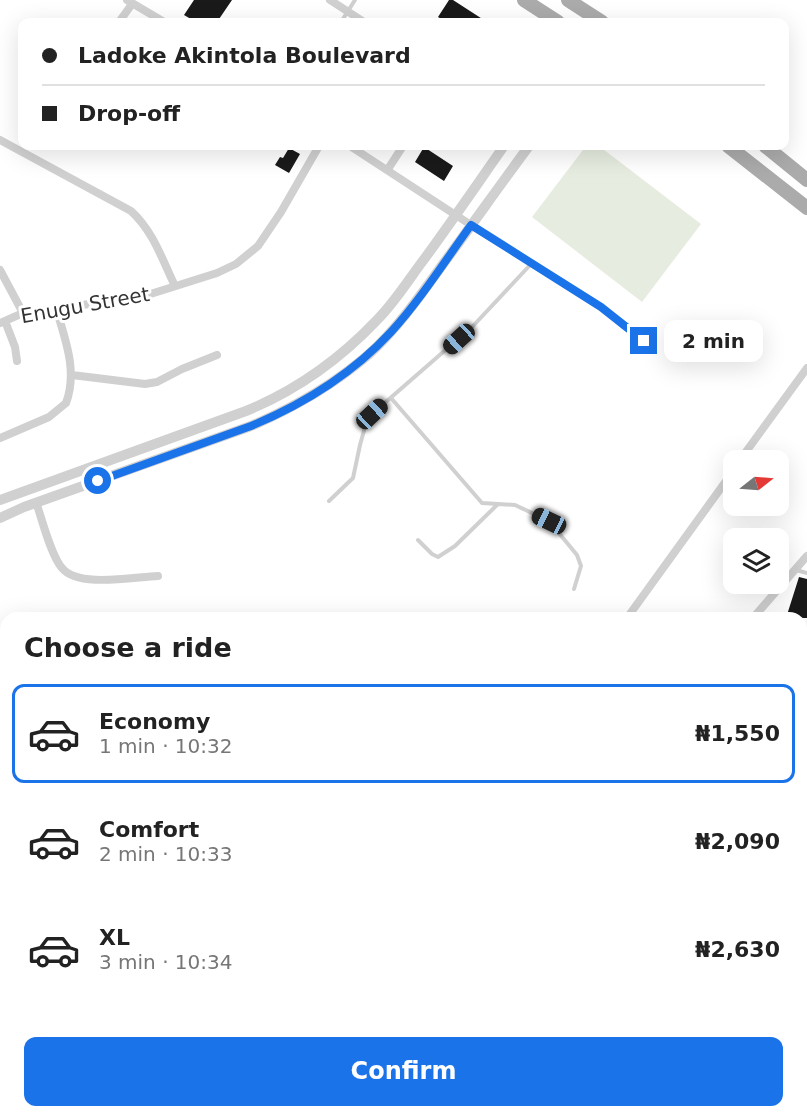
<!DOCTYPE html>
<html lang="en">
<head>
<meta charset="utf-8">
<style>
  body { margin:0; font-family:"DejaVu Sans",sans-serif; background:#f6f6f6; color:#222; height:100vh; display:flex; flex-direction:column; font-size:22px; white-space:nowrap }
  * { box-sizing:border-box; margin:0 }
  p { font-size:20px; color:#767676 }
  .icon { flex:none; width:33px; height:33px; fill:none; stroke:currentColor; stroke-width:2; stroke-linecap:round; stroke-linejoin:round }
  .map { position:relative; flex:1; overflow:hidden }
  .sheet { position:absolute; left:0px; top:612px; width:807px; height:506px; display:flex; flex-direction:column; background:#fff; border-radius:18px 18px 0 0; box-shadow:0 6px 24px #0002 }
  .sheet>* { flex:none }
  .top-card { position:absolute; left:18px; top:18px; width:771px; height:132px; border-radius:12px; box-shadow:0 6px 24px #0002; display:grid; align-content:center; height:132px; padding:0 24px; background:#fff }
  .needle { width:39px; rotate:73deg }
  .buttons { position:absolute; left:723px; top:450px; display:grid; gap:12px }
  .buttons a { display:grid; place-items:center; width:66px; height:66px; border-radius:12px; background:#fff; box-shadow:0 6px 24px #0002; font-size:30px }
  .end { position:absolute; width:27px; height:27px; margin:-14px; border:8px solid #1a73e8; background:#fff; box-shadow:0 0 0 3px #fff }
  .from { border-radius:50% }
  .bubble { position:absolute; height:42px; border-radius:12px; background:#fff; box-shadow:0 6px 24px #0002; font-size:20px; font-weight:700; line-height:42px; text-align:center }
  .car { position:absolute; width:18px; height:36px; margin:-18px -9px; border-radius:8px; box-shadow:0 0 4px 2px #0007; background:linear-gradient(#222 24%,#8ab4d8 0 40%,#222 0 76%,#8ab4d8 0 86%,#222 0) }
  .top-card b { display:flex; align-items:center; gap:21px; height:57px; font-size:22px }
  .top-card b+b { border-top:2px solid #e0e0e0 }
  .top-card i { width:15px; height:15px; background:#222 }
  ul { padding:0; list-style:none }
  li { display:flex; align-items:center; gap:18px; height:99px; margin:0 12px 9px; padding:0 12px; border:3px solid transparent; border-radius:12px }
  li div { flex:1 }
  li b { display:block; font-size:22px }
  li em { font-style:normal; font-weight:700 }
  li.active { border-color:#1a73e8 }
  li>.icon { width:54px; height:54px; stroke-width:1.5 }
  h2 { padding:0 24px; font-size:27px; line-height:72px }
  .primary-button { display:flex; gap:12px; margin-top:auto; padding:12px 24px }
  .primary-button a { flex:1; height:69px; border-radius:12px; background:#1a73e8; color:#fff; font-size:24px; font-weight:700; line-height:69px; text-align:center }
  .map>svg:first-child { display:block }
  .green { fill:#e6ecdf }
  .building { fill:#1a1a1a }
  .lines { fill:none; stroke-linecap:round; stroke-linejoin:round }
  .service { stroke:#d0d0d0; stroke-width:4 }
  .minor { stroke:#d0d0d0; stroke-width:8 }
  .tertiary { stroke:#d0d0d0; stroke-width:10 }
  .primary { stroke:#ababab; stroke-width:14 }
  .route { stroke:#1a73e8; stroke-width:8 }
  .labels { text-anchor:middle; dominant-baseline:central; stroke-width:6; stroke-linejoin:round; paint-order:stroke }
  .street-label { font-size:20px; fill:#333; stroke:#fff }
</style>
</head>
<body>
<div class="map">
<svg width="807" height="1117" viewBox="0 0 807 1117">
  <rect width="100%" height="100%" fill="#fff"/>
  <!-- green -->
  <path class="green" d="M 586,146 L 599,146 L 701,224 L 642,302 L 532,217 Z
    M 801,1101 L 807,1103 L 807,1117 L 641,1117 L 619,1112 L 801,1112 Z
    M 103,1112 L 482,1112 L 462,1117 L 92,1117 Z"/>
  <!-- building -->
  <path class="building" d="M 194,0 L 232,0 L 217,22 L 196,22 L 184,15 Z
    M 449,0 L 453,0 L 487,22 L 446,22 L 438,17 Z
    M 424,147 L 453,166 L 444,181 L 415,162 Z
    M 289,148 L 300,154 L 289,173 L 275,165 L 280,157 L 283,158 Z
    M 799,577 L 807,579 L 807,618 L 786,618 Z"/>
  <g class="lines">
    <!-- service -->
    <path class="service" d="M 341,22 L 355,0
      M 473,226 L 601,307 L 644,341
      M 391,398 L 482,503 L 515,505 L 549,521 L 577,555 L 581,566 L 574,589
      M 329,501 L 353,478 L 360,445 L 365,427 L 372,414 L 473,326 L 532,263
      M 418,540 L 432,554 L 438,557 L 455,546 L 498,504
      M 796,570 L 807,573
      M 0,752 L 6,754
      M 0,843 L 6,845
      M 801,911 L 807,893
      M 801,926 L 807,928
      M 801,1076 L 807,1077"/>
    <!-- minor -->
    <path class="minor" d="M 127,0 L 164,22
      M 330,0 L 364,22
      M 119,22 L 132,4
      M 0,140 L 131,211 C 153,231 162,259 175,286
      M 350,146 L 471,225
      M 388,169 L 403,146
      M 0,270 L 23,313
      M 5,321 L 15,347 L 17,361
      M 0,323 L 23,313 L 141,297 L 217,273 L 236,264 L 258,246 L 281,212 L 319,146
      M 72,375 L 145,384 L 157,382 L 182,369 L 217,355
      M 0,438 L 49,417 L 66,403 C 78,371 65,339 56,308
      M 740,460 L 807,368
      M 36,502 C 42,519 51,556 62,568 C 78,588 133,577 158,576
      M 627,618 L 734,470
      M 753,618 L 807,556
      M 801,831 L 807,832
      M 801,844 L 807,845
      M 0,940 L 6,942
      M 0,1048 L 6,1050
      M 43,1117 L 46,1112"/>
    <!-- tertiary -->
    <path class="tertiary" d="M 0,500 L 246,411 C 295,391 340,359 377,320 C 395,302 409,279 425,258 C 452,221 478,183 504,146
      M 0,518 L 24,507 L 251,426 C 293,408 333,385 368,355 C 397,329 420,296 443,264 C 472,225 500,185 529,146"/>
    <!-- primary -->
    <path class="primary" d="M 524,0 L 558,22
      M 568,0 L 602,22
      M 728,146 L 807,208
      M 765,146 L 807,180"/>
  </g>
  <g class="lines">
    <!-- route -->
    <path class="route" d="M 98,481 L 251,426 C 304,404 352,374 391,332 C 421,299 445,261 471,225 L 601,307 L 644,341"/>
  </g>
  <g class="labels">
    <!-- street labels -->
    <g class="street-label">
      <text transform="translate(85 305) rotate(-10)">Enugu Street</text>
    </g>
  </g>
</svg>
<div class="buttons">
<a><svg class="needle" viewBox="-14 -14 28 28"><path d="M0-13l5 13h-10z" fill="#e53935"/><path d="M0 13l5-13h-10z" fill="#767676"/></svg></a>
<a><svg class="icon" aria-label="layers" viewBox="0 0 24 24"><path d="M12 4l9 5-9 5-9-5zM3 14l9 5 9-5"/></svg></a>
</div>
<i class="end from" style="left:98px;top:481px"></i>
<i class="end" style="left:644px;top:341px"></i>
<div class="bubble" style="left:664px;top:320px;width:99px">2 min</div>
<i class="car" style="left:459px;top:339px;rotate:228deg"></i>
<i class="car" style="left:372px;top:414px;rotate:47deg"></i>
<i class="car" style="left:549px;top:521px;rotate:295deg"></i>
<div class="top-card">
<b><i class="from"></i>Ladoke Akintola Boulevard</b>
<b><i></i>Drop-off</b>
</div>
<section class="sheet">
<h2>Choose a ride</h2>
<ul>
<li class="active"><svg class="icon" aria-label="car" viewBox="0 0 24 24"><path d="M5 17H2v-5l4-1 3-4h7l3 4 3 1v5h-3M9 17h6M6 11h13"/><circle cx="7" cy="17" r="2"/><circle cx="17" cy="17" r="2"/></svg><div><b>Economy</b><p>1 min · 10:32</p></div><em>₦1,550</em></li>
<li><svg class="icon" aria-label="car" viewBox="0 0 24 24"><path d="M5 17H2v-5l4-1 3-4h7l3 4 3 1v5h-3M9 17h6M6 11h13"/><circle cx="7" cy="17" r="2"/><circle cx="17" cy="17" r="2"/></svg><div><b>Comfort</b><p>2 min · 10:33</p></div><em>₦2,090</em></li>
<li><svg class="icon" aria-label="car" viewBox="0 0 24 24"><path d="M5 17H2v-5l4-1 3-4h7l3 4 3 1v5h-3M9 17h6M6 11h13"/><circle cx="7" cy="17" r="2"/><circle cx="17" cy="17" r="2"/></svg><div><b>XL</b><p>3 min · 10:34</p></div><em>₦2,630</em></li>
</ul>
<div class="primary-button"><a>Confirm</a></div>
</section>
</div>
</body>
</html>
